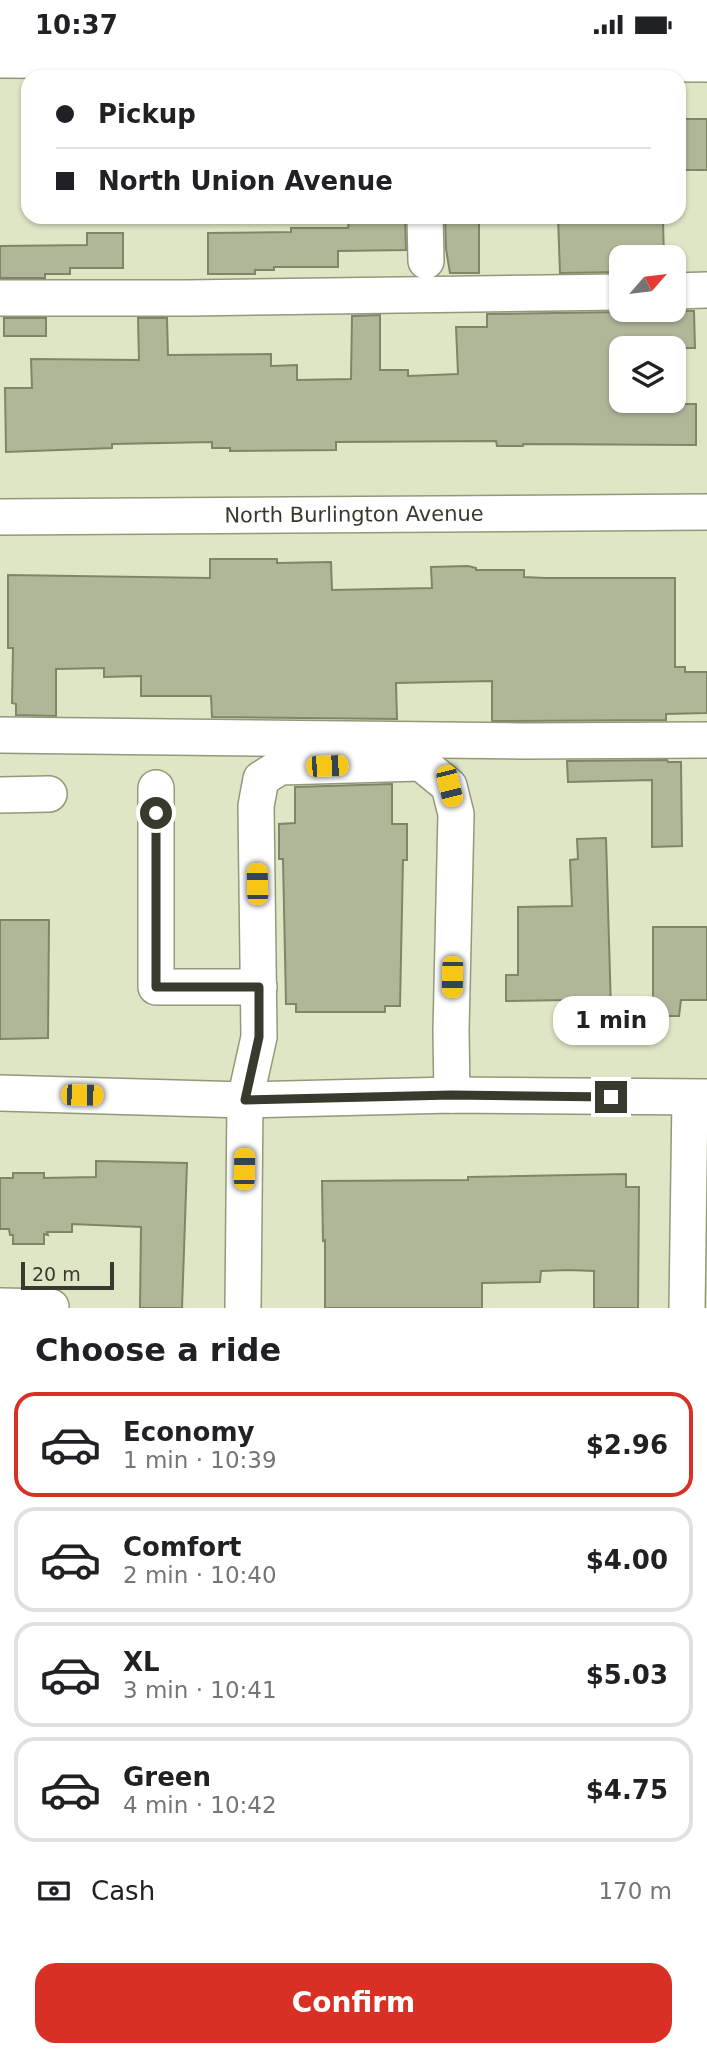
<!DOCTYPE html>
<html lang="en">
<head>
<meta charset="utf-8">
<style>
  body { margin:0; font-family:"DejaVu Sans",sans-serif; background:#f6f6f6; color:#202124; height:100vh; display:flex; flex-direction:column; font-size:26px; white-space:nowrap }
  * { box-sizing:border-box; margin:0 }
  p { font-size:23px; color:#757577 }
  .icon { flex:none; width:38px; height:38px; fill:none; stroke:currentColor; stroke-width:2; stroke-linecap:round; stroke-linejoin:round }
  .map { position:relative; height:1259px; overflow:hidden }
  .details { display:flex; flex-direction:column; background:#fff; flex:1 }
  .details>* { flex:none }
  .banner { position:absolute; left:21px; top:21px; width:665px; height:154px; border-radius:21px; box-shadow:0 2px 5px #0004; display:grid; align-content:center; height:154px; padding:0 35px; background:#fff }
  .needle { width:46px; rotate:62deg }
  .buttons { position:absolute; left:609px; top:196px; display:grid; gap:14px }
  .buttons a { display:grid; place-items:center; width:77px; height:77px; border-radius:14px; background:#fff; box-shadow:0 2px 5px #0004; font-size:35px }
  .scale { position:absolute; left:21px; bottom:18px; width:93px; box-sizing:border-box; padding-left:7px; border:4px solid #373a2d; border-top:0; font-size:19px; line-height:24px; white-space:nowrap; color:#373a2d; -webkit-text-stroke:5px #dee6c5; paint-order:stroke }
  .end { position:absolute; width:32px; height:32px; margin:-16px; border:9px solid #373a2d; background:#fff; box-shadow:0 0 0 4px #fff }
  .from { border-radius:50% }
  .bubble { position:absolute; height:49px; border-radius:21px; background:#fff; box-shadow:0 2px 5px #0004; font-size:23px; font-weight:700; line-height:49px; text-align:center }
  .car { position:absolute; width:21px; height:42px; margin:-21px -10px; border-radius:9px; box-shadow:0 0 5px 2px #0007; background:linear-gradient(#f5c518 24%,#345 0 40%,#f5c518 0 76%,#345 0 86%,#f5c518 0) }
  .banner b { display:flex; align-items:center; gap:24px; height:66px; font-size:26px }
  .banner b+b { border-top:2px solid #e0e0e0 }
  .banner i { width:18px; height:18px; background:#202124 }
  ul { padding:0; list-style:none }
  li { display:flex; align-items:center; gap:21px; height:105px; margin:0 14px 10px; padding:0 21px; border:4px solid #e0e0e0; border-radius:21px }
  li div { flex:1 }
  li b { display:block; font-size:26px }
  li em { font-style:normal; font-weight:700 }
  li.on { border-color:#d93025 }
  li>.icon { width:63px; height:63px; stroke-width:1.5 }
  h2 { padding:0 35px; font-size:32px; line-height:84px }
  .pay { display:flex; align-items:center; gap:18px; height:77px; padding:0 35px; font-size:26px }
  .pay p { margin-inline-start:auto }
  .button { display:flex; gap:14px; margin-top:auto; padding:14px 35px }
  .button a { flex:1; height:80px; border-radius:21px; background:#d93025; color:#fff; font-size:28px; font-weight:700; line-height:80px; text-align:center }
  .status { display:flex; justify-content:space-between; align-items:center; height:49px; padding:0 35px; background:#fff; direction:ltr }
  .status svg { height:19px; fill:currentColor }
  .map>svg:first-child { display:block }
  .building { fill:#b0b798; stroke:#7f8668; stroke-width:2 }
  .lines { fill:none; stroke-linecap:round; stroke-linejoin:round }
  .minor-casing { stroke:#92997a; stroke-width:38 }
  .minor { stroke:#fff; stroke-width:35 }
  .route { stroke:#373a2d; stroke-width:9 }
  .labels { text-anchor:middle; dominant-baseline:central; stroke-width:5; stroke-linejoin:round; paint-order:stroke }
  .street-label { font-size:21px; fill:#373a2d; stroke:#dee6c5 }
</style>
</head>
<body>
<div class="status"><b>10:37</b><svg viewBox="0 0 49 12"><path d="M0 12V9h3v3zM5 12V6h3v6zM10 12V3h3v9zM15 12V0h3v12zM26 1h20v11H26zM47 4h2v5h-2z"/></svg></div>
<div class="map">
<svg width="707" height="1259" viewBox="0 0 707 1259">
  <rect width="100%" height="100%" fill="#dee6c5"/>
  <!-- building -->
  <path class="building" d="M 679,70 L 707,70 L 707,121 L 679,121 Z
    M 350,168 L 405,168 L 406,201 L 338,202 L 338,218 L 274,218 L 274,221 L 255,221 L 255,225 L 208,225 L 208,184 L 291,183 L 291,179 L 348,179 Z
    M 445,168 L 479,168 L 479,224 L 450,224 L 446,200 Z
    M 558,168 L 650,168 L 650,172 L 663,172 L 664,208 L 620,208 L 620,223 L 560,224 Z
    M 87,184 L 123,184 L 123,219 L 70,219 L 70,225 L 45,225 L 45,229 L 0,229 L 0,197 L 87,196 Z
    M 630,261 L 694,262 L 695,299 L 620,299 L 621,352 L 684,352 L 684,355 L 696,355 L 696,396 L 523,395 L 523,397 L 497,397 L 496,392 L 336,393 L 336,401 L 230,402 L 230,399 L 212,399 L 212,393 L 112,395 L 112,399 L 6,403 L 5,339 L 32,339 L 31,310 L 139,311 L 138,269 L 167,269 L 168,306 L 271,305 L 271,317 L 297,316 L 297,331 L 351,330 L 352,267 L 380,266 L 380,321 L 408,321 L 408,327 L 458,325 L 456,278 L 487,278 L 487,265 L 621,263 Z
    M 4,269 L 46,269 L 46,287 L 4,287 Z
    M 210,510 L 277,510 L 277,514 L 331,513 L 332,541 L 432,539 L 431,518 L 468,517 L 476,519 L 476,521 L 524,521 L 524,528 L 545,529 L 675,529 L 675,618 L 685,618 L 685,623 L 707,623 L 707,664 L 666,665 L 666,671 L 492,672 L 492,632 L 396,634 L 397,670 L 212,668 L 211,647 L 141,647 L 141,627 L 104,628 L 104,619 L 56,620 L 56,667 L 16,666 L 16,655 L 12,654 L 13,599 L 8,599 L 8,526 L 210,529 Z
    M 667,711 L 668,713 L 681,713 L 682,797 L 652,798 L 652,731 L 568,733 L 567,712 Z
    M 392,735 L 392,775 L 407,775 L 407,811 L 403,811 L 400,957 L 385,957 L 385,963 L 296,963 L 296,955 L 286,955 L 283,810 L 279,810 L 279,775 L 295,774 L 295,738 Z
    M 606,789 L 611,961 L 570,961 L 570,954 L 567,954 L 567,951 L 506,952 L 506,926 L 518,926 L 518,858 L 572,857 L 570,811 L 578,810 L 577,790 Z
    M 0,871 L 49,871 L 48,989 L 0,990 Z
    M 653,878 L 707,878 L 707,951 L 681,951 L 679,967 L 653,967 Z
    M 96,1112 L 187,1114 L 182,1259 L 140,1259 L 141,1178 L 72,1175 L 72,1183 L 47,1183 L 48,1186 L 44,1185 L 44,1195 L 13,1195 L 13,1186 L 10,1186 L 9,1180 L 0,1180 L 0,1129 L 13,1129 L 13,1124 L 44,1124 L 44,1129 L 96,1128 Z
    M 626,1125 L 626,1138 L 639,1138 L 638,1259 L 594,1259 L 594,1222 L 568,1221 L 541,1222 L 540,1233 L 482,1234 L 482,1259 L 325,1259 L 325,1191 L 323,1192 L 322,1132 L 468,1131 L 468,1128 Z"/>
  <g class="lines">
    <!-- minor casing -->
    <g class="minor-casing">
      <g id="minor">
        <path d="M 0,11 L 707,15"/>
        <path d="M 425,168 L 426,212"/>
        <path d="M 674,242 L 707,241"/>
        <path d="M 0,249 L 188,249 L 621,243"/>
        <path id="s1" d="M 0,468 L 707,463"/>
        <path d="M 0,686 L 521,692 L 707,691"/>
        <path d="M 156,739 L 156,938 L 259,938"/>
        <path d="M 0,746 L 49,745"/>
        <path d="M 0,1044 L 245,1051 L 452,1046 L 707,1048"/>
        <path d="M 0,1257 L 51,1258"/>
        <path d="M 243,1259 L 245,1051 L 259,988 L 256,757 L 261,730 L 280,718 L 421,714 L 449,737 L 456,765 L 451,982 L 452,1046"/>
        <path d="M 687,1259 L 690,1049"/>
      </g>
    </g>
    <!-- minor -->
    <use href="#minor" class="minor"/>
  </g>
  <g class="lines">
    <!-- route -->
    <path class="route" d="M 156,764 L 156,938 L 259,938 L 259,988 L 245,1051 L 452,1046 L 611,1048"/>
  </g>
  <g class="labels">
    <!-- street labels -->
    <g class="street-label">
      <text stroke="none"><textPath href="#s1" startOffset="354">North Burlington Avenue</textPath></text>
    </g>
  </g>
</svg>
<div class="buttons">
<a><svg class="needle" viewBox="-14 -14 28 28"><path d="M0-13l5 13h-10z" fill="#e53935"/><path d="M0 13l5-13h-10z" fill="#757577"/></svg></a>
<a><svg class="icon" aria-label="layers" viewBox="0 0 24 24"><path d="M12 4l9 5-9 5-9-5zM3 14l9 5 9-5"/></svg></a>
</div>
<div class="scale">20 m</div>
<i class="end from" style="left:156px;top:764px"></i>
<i class="end" style="left:611px;top:1048px"></i>
<div class="bubble" style="left:553px;top:947px;width:116px">1 min</div>
<i class="car" style="left:327px;top:717px;rotate:88deg"></i>
<i class="car" style="left:449px;top:737px;rotate:166deg"></i>
<i class="car" style="left:257px;top:835px;rotate:359deg"></i>
<i class="car" style="left:452px;top:928px;rotate:181deg"></i>
<i class="car" style="left:82px;top:1046px;rotate:91deg"></i>
<i class="car" style="left:244px;top:1120px;rotate:1deg"></i>
<div class="banner">
<b><i class="from"></i>Pickup</b>
<b><i></i>North Union Avenue</b>
</div>
</div>
<section class="details">
<h2>Choose a ride</h2>
<ul>
<li class="on"><svg class="icon" aria-label="car" viewBox="0 0 24 24"><path d="M5 17H2v-5l4-1 3-4h7l3 4 3 1v5h-3M9 17h6M6 11h13"/><circle cx="7" cy="17" r="2"/><circle cx="17" cy="17" r="2"/></svg><div><b>Economy</b><p>1 min · 10:39</p></div><em>$2.96</em></li>
<li><svg class="icon" aria-label="car" viewBox="0 0 24 24"><path d="M5 17H2v-5l4-1 3-4h7l3 4 3 1v5h-3M9 17h6M6 11h13"/><circle cx="7" cy="17" r="2"/><circle cx="17" cy="17" r="2"/></svg><div><b>Comfort</b><p>2 min · 10:40</p></div><em>$4.00</em></li>
<li><svg class="icon" aria-label="car" viewBox="0 0 24 24"><path d="M5 17H2v-5l4-1 3-4h7l3 4 3 1v5h-3M9 17h6M6 11h13"/><circle cx="7" cy="17" r="2"/><circle cx="17" cy="17" r="2"/></svg><div><b>XL</b><p>3 min · 10:41</p></div><em>$5.03</em></li>
<li><svg class="icon" aria-label="car" viewBox="0 0 24 24"><path d="M5 17H2v-5l4-1 3-4h7l3 4 3 1v5h-3M9 17h6M6 11h13"/><circle cx="7" cy="17" r="2"/><circle cx="17" cy="17" r="2"/></svg><div><b>Green</b><p>4 min · 10:42</p></div><em>$4.75</em></li>
</ul>
<div class="pay"><svg class="icon" aria-label="cash" viewBox="0 0 24 24"><path d="M3 7h18v10H3z"/><circle cx="12" cy="12" r="2"/></svg>Cash<p>170 m</p></div>
<div class="button"><a>Confirm</a></div>
</section>
</body>
</html>
